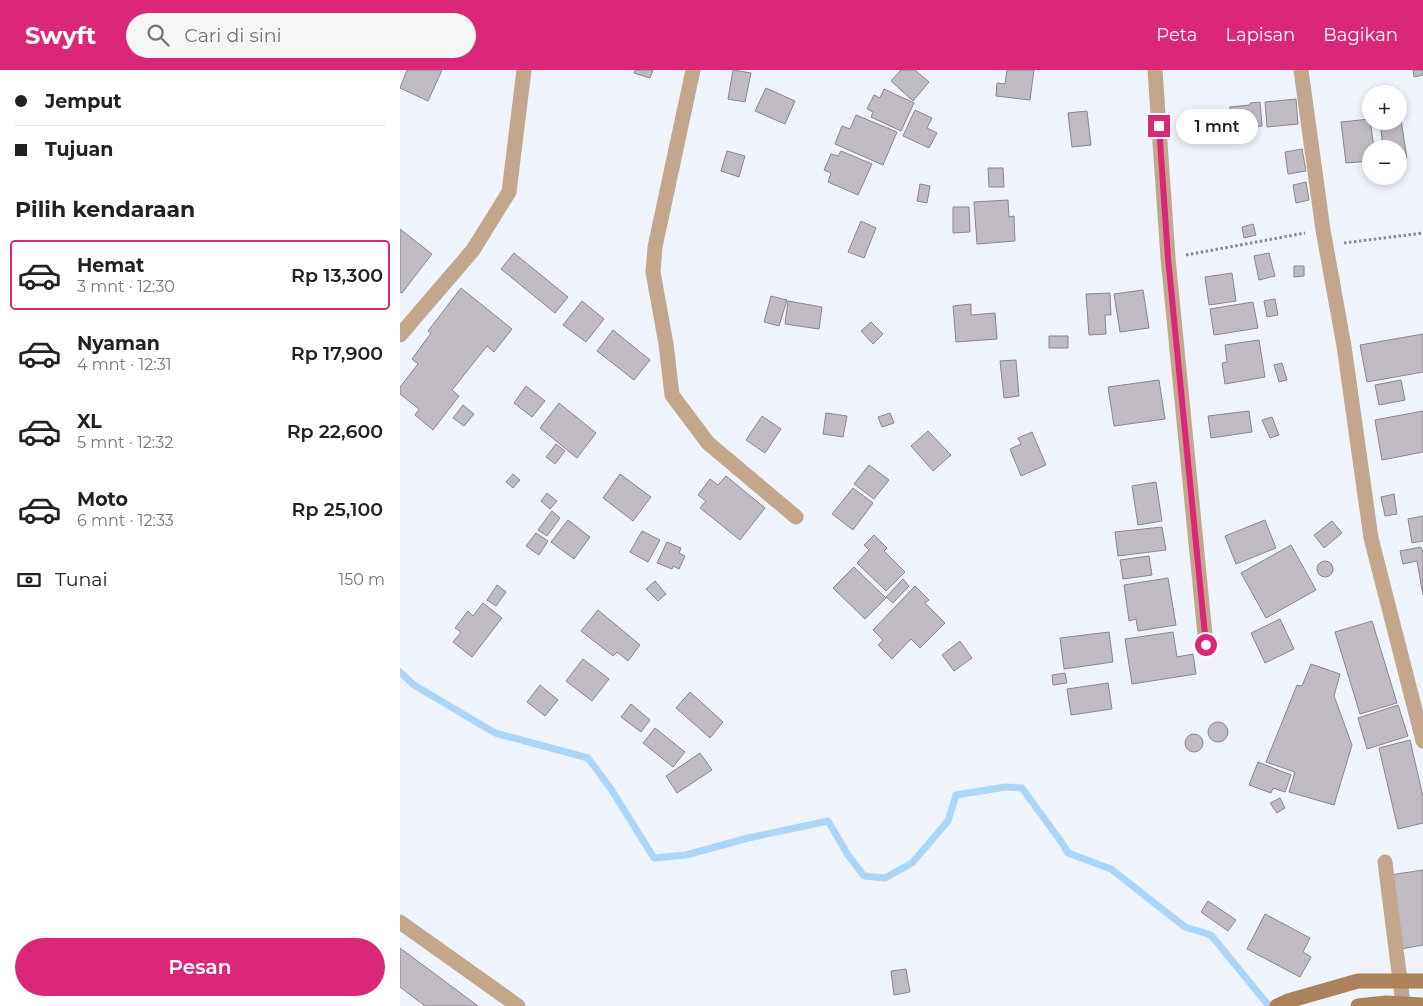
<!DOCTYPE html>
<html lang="id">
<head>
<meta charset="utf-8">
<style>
  body { margin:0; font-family:Montserrat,sans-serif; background:#f6f6f6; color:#222; height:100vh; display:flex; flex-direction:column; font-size:19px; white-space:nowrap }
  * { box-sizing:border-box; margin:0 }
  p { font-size:16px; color:#767676 }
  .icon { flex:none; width:28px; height:28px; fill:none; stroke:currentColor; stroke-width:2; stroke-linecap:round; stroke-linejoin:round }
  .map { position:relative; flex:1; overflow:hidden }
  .panel { display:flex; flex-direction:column; background:#fff; width:400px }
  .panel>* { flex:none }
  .hud { display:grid; align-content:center; height:110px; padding:0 15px; background:#fff }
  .tools { position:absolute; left:962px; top:15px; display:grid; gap:10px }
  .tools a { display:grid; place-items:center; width:45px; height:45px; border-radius:50%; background:#fff; box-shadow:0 2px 8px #0003; font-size:25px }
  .end { position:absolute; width:22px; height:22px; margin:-11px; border:6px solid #db2777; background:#fff; box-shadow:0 0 0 2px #fff }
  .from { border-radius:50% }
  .bubble { position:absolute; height:35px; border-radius:18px; background:#fff; box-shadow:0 2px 8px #0003; font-size:16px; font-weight:600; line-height:35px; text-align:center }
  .hud b { display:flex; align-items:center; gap:18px; height:48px; font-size:19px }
  .hud b+b { border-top:1px solid #e0e0e0 }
  .hud i { width:12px; height:12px; background:#222 }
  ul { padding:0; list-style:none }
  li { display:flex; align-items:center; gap:15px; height:70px; margin:0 10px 8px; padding:0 5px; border:2px solid transparent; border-radius:5px }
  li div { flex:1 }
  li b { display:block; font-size:19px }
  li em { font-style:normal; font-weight:600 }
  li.on { border-color:#db2777 }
  li>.icon { width:45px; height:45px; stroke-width:1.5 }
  h2 { padding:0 15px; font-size:22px; line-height:60px }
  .pay { display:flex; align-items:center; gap:12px; height:55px; padding:0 15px; font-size:19px }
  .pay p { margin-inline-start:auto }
  .cta { display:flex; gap:10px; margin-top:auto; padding:10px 15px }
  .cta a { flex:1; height:58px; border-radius:30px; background:#db2777; color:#fff; font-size:20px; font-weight:600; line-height:58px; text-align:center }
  header { display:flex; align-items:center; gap:30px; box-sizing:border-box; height:70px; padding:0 25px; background:#db2777; color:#fff }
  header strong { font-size:24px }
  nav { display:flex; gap:28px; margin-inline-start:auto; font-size:18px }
  .search { width:350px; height:45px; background:#f6f6f6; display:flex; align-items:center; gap:12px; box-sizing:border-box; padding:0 18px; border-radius:28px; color:#767676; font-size:19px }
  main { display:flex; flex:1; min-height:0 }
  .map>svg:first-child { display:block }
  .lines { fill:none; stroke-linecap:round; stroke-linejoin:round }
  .stream { stroke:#abd5f9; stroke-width:7 }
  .building { fill:#c0bbc2; stroke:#8b858d }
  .path { stroke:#888b90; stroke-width:3; stroke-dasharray:2.5 2.5; stroke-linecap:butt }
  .street { stroke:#c3a78c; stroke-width:15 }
  .secondary { stroke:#ab8259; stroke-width:15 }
  .route { stroke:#db2777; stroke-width:6 }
</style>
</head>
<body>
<header>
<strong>Swyft</strong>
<div class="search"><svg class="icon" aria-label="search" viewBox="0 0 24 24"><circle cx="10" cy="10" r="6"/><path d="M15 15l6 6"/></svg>Cari di sini</div>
<nav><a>Peta</a><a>Lapisan</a><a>Bagikan</a></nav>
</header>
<main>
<section class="panel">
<div class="hud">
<b><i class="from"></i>Jemput</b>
<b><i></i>Tujuan</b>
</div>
<h2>Pilih kendaraan</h2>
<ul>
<li class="on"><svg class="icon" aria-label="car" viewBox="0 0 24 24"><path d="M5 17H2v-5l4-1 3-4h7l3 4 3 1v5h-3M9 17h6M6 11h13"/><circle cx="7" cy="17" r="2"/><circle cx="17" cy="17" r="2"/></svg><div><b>Hemat</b><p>3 mnt · 12:30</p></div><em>Rp 13,300</em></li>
<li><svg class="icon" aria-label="car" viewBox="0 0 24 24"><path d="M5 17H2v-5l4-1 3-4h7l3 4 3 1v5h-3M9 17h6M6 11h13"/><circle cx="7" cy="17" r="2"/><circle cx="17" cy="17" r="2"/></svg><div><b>Nyaman</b><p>4 mnt · 12:31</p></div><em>Rp 17,900</em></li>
<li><svg class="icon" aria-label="car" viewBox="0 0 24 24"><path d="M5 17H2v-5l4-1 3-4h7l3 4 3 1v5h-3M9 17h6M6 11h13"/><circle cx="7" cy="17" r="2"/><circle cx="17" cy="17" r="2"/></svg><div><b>XL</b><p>5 mnt · 12:32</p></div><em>Rp 22,600</em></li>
<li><svg class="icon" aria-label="car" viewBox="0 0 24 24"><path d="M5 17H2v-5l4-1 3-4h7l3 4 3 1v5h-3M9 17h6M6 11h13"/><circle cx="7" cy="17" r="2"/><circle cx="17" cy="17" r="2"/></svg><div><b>Moto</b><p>6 mnt · 12:33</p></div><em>Rp 25,100</em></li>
</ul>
<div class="pay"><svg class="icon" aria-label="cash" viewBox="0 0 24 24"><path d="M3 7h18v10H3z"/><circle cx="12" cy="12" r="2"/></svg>Tunai<p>150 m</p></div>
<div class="cta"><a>Pesan</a></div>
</section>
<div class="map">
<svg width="1023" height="936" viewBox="0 0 1023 936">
  <rect width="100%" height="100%" fill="#eff3fb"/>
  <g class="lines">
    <!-- stream -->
    <path class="stream" d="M 0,602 L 14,615 L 95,663 L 188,688 L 211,719 L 254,788 L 286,785 L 348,768 L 428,751 L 448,785 L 464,806 L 485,808 L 512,793 L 548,751 L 556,725 L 605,717 L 622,718 L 662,773 L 668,783 L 711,799 L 785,857 L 811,865 L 869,936"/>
  </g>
  <!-- building -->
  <path class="building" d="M 7,0 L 42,0 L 28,31 L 0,18 Z
    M 235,0 L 253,0 L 250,8 L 234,3 Z
    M 333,0 L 351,3 L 345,32 L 328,29 Z
    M 501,0 L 515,0 L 529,12 L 513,31 L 491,11 Z
    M 607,0 L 634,0 L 630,30 L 596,26 L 597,13 L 605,14 Z
    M 1013,0 L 1023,0 L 1023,5 L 1014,7 Z
    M 366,18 L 395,31 L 385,54 L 355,41 Z
    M 484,19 L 514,33 L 501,61 L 471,47 L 473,42 L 467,39 L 474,25 L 480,28 Z
    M 896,29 L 898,54 L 867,57 L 865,32 Z
    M 860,32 L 862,56 L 832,59 L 830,37 L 850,35 L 850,33 Z
    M 515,40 L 532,48 L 527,58 L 537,63 L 529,78 L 503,66 Z
    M 687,41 L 691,75 L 672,77 L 668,43 Z
    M 999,43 L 1000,43 L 1007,89 L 999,90 L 999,79 L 983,79 L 980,51 L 999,51 Z
    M 456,45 L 497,62 L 483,95 L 435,74 L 442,56 L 450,59 Z
    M 970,49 L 974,79 L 971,79 L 971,91 L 946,93 L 941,52 Z
    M 902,79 L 906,101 L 888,104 L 885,82 Z
    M 327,81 L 345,86 L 339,107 L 321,101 Z
    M 441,81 L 472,94 L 458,125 L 428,112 L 431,103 L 424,100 L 431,84 L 438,86 Z
    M 588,98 L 603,98 L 604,117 L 589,117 Z
    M 906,112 L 909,130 L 896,133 L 893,115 Z
    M 520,114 L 530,116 L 527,133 L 517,131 Z
    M 608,130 L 609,147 L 614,146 L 615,171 L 577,174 L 574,132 Z
    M 553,137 L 569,137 L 570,162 L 553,163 Z
    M 461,151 L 476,158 L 464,188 L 448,182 Z
    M 853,154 L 856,165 L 844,168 L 842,157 Z
    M 0,159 L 32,184 L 2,223 L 0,222 Z
    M 114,183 L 168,227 L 155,243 L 101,199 Z
    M 869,183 L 875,206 L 859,210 L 854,186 Z
    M 894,196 L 904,196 L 904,206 L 894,207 Z
    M 832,203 L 836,231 L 809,235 L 805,207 Z
    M 61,218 L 112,259 L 94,282 L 87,276 L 52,320 L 59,326 L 33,360 L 15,345 L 19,339 L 0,324 L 0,317 L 18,294 L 12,289 L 31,263 L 28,261 Z
    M 743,220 L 749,258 L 720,262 L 714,224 Z
    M 710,223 L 711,245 L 705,245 L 706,264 L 689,265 L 686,224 Z
    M 371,226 L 387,230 L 379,256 L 364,252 Z
    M 875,229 L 878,245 L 867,247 L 864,231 Z
    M 182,231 L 204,249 L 186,272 L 163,255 Z
    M 388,231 L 422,237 L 419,259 L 385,254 Z
    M 853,232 L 858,258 L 814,265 L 810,239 Z
    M 571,234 L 571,245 L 595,243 L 597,269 L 556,272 L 553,236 Z
    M 471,252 L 483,264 L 473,274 L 461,261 Z
    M 213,260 L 250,290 L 234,310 L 197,281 Z
    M 1023,264 L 1023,302 L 967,312 L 960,275 Z
    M 649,266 L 668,266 L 668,278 L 649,278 Z
    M 859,270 L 865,307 L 825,314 L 822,293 L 827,292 L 825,275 Z
    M 616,290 L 619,326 L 604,328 L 600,291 Z
    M 882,293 L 887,310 L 879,312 L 874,295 Z
    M 759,310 L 765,349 L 714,356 L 708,317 Z
    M 1001,310 L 1005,330 L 979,335 L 975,315 Z
    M 126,316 L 145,331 L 132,347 L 114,333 Z
    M 159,333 L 196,363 L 177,388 L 140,358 Z
    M 63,335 L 74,344 L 64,356 L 53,348 Z
    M 849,341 L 852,362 L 811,368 L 808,346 Z
    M 1023,341 L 1023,382 L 982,390 L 975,350 Z
    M 426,343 L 447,346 L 443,367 L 423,364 Z
    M 490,343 L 494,353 L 482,357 L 478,347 Z
    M 362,346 L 381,359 L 365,383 L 346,370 Z
    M 872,347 L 879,365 L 870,368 L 862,350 Z
    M 528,361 L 551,385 L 533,401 L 511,376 Z
    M 632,362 L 646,395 L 621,406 L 610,379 L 621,374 L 618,368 Z
    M 156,374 L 165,381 L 155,394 L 146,387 Z
    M 469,395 L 489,410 L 474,429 L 454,414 Z
    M 113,404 L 120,410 L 113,418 L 106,412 Z
    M 220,404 L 251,427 L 233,451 L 203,428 Z
    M 326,406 L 365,438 L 340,470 L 300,438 L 306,431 L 298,425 L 310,409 L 318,415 Z
    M 756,412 L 762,451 L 738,455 L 732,416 Z
    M 453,418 L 473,433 L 453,460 L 432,444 Z
    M 147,423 L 157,431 L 150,439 L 141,431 Z
    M 994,424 L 997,444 L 985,446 L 981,427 Z
    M 152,441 L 160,448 L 147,466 L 138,460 Z
    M 1023,446 L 1023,471 L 1012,473 L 1008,449 Z
    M 168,450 L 190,467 L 174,489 L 151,472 Z
    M 865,450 L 876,478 L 836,494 L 825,466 Z
    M 932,451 L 942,463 L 924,478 L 914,465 Z
    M 762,457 L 766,480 L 718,486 L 715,462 Z
    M 242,461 L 260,470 L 248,492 L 230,482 Z
    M 136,463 L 148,471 L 139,485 L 126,476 Z
    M 474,465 L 487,478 L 484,481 L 505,502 L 486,521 L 457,493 L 469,480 L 464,475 Z
    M 267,472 L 281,478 L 279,483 L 285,486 L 279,499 L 273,496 L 272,499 L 257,493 Z
    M 891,475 L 916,520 L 866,548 L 841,503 Z
    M 1021,477 L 1023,483 L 1023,525 L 1017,491 L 1003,494 L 1000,481 Z
    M 749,486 L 752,505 L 723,509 L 720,490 Z
    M917 499a8 8 0 1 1 16 0a8 8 0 1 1-16 0Z
    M 454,497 L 486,528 L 465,549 L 433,518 Z
    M 768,508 L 776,555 L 738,561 L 736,549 L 729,551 L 724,515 Z
    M 503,509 L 509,516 L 493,533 L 486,527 Z
    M 255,511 L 266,524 L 258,531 L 246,519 Z
    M 97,515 L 106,522 L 96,536 L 87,530 Z
    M 515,516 L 529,530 L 525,533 L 545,553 L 520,578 L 511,569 L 492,589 L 478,575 L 483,570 L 473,560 Z
    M 83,533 L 102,548 L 72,587 L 53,572 L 61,562 L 55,558 L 68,541 L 73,546 Z
    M 198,540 L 240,575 L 228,591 L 217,582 L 213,586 L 181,561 Z
    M 880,549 L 894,579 L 865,593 L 851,563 Z
    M 972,551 L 997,633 L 960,644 L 935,562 Z
    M 709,562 L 713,592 L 664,599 L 660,568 Z
    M 773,562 L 777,587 L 793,584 L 796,604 L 732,614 L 725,569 Z
    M 560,571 L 572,588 L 554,601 L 542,585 Z
    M 183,589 L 209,609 L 192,631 L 166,611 Z
    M 911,594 L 940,604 L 934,626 L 952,675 L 934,735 L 889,722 L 895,702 L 866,692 L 897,615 L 902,616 Z
    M 665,603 L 667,613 L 653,615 L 652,605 Z
    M 708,613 L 712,639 L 671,645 L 667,619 Z
    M 140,615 L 158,630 L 145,646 L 127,632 Z
    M 290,622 L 323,652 L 310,668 L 276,638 Z
    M 231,634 L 250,650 L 241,662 L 221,647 Z
    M 998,635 L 1008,666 L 967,679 L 958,648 Z
    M808 662a10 10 0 1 1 20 0a10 10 0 1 1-20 0Z
    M 255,658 L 285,682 L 273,697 L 243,673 Z
    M785 673a9 9 0 1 1 18 0a9 9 0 1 1-18 0Z
    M 1010,670 L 1023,727 L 1023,753 L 998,759 L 979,678 Z
    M 300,683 L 312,700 L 277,723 L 266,706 Z
    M 858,692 L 891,705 L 885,722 L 873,718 L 871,723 L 849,715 Z
    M 880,728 L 885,738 L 877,743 L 870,733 Z
    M 1023,800 L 1023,875 L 1001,879 L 990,805 Z
    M 808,831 L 836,850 L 828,861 L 801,842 Z
    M 865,844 L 910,868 L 903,882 L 911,887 L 900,907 L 847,879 Z
    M 0,878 L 78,936 L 25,936 L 0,917 Z
    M 506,899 L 510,922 L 494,925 L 491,901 Z"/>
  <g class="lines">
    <!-- path -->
    <path class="path" d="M 944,173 L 1023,163
      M 786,185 L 905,163"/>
    <!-- street -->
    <path class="street" d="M 293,0 L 255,177 L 253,202 L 266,274 L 272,325 L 308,373 L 396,447
      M 755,0 L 768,188 L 806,575
      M 901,0 L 923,160 L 944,276 L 971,468 L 1023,671
      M 0,265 L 73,180 L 109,122 L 124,0
      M 985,792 L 1003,934
      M 0,852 L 118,936"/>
    <!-- secondary -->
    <path class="secondary" d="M 877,936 L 888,931 L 958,911 L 1023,911
      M 958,936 L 986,933 L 1023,935"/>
  </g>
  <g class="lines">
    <!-- route -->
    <path class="route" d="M 759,56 L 768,188 L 806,575"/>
  </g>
</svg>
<div class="tools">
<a>+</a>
<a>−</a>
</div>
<i class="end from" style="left:806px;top:575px"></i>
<i class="end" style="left:759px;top:56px"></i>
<div class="bubble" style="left:776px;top:39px;width:82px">1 mnt</div>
</div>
</main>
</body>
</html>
